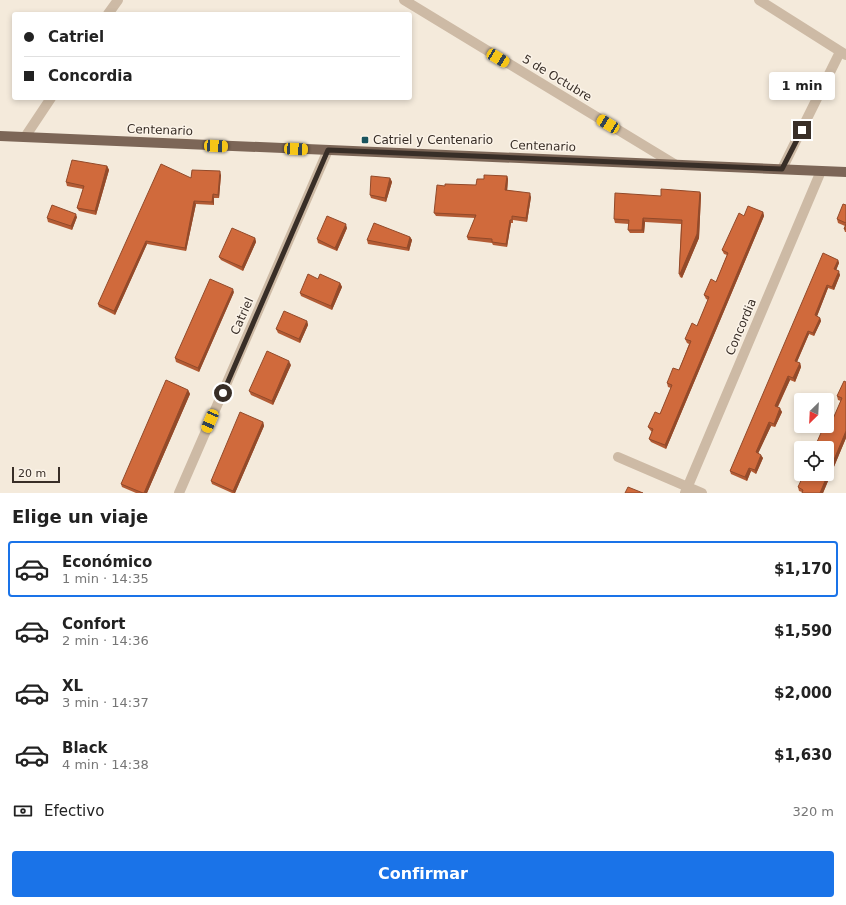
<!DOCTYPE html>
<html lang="es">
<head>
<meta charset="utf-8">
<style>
  body { margin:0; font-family:"DejaVu Sans",sans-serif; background:#f2f2f2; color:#222; height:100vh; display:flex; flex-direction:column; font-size:15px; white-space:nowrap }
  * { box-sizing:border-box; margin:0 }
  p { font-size:13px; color:#767676 }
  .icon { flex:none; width:22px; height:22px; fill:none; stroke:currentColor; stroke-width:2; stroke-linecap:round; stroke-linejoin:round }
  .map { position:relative; height:493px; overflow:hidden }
  .details { display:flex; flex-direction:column; background:#fff; flex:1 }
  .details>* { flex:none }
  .banner { position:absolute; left:12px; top:12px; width:400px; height:88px; border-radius:4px; box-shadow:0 2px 6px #0003; display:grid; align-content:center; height:88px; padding:0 12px; background:#fff }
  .needle { width:26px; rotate:204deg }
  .controls { position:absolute; left:794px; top:393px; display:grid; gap:8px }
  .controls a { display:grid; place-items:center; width:40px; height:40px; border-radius:4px; background:#fff; box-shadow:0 2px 6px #0003; font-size:20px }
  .scale { position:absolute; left:12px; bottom:10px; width:48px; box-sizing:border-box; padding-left:4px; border:2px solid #382e27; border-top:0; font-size:11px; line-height:14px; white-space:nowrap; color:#382e27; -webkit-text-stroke:3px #fbf3e8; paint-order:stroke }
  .end { position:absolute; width:18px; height:18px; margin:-9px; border:5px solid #382e27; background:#fff; box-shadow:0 0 0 2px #fff }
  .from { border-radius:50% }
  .bubble { position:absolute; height:28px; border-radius:4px; background:#fff; box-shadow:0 2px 6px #0003; font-size:13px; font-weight:700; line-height:28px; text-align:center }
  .car { position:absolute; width:12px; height:24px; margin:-12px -6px; border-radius:5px; box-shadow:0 0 3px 1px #0007; background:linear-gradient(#f5c518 24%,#345 0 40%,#f5c518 0 76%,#345 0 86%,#f5c518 0) }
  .banner b { display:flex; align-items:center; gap:14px; height:38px; font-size:15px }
  .banner b+b { border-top:1px solid #e0e0e0 }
  .banner i { width:10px; height:10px; background:#222 }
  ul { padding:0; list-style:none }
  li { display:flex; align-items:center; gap:12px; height:56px; margin:0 8px 6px; padding:0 4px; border:2px solid transparent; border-radius:4px }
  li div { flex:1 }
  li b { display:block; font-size:15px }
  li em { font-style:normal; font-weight:700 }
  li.active { border-color:#1a73e8 }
  li>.icon { width:36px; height:36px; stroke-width:1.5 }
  h2 { padding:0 12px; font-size:18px; line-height:48px }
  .pay { display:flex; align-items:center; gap:10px; height:44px; padding:0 12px; font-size:15px }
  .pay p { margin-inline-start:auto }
  .primary-button { display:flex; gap:8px; margin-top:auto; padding:8px 12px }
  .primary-button a { flex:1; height:46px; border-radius:4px; background:#1a73e8; color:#fff; font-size:16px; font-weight:700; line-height:46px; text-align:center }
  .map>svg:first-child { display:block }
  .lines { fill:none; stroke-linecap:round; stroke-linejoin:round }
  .street { stroke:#cdbaa5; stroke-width:10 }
  .primary { stroke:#7c6657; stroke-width:10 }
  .wall { fill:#b35b34 }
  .shaded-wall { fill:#924a2a }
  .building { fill:#d06a3c; stroke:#924a2a }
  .route { stroke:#382e27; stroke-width:5 }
  .poi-dot { fill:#19545e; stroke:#fbf3e8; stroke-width:1.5 }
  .labels { text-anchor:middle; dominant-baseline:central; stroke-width:3; stroke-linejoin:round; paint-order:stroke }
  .street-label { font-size:12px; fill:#382e27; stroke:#fbf3e8 }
  .poi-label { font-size:12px; fill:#382e27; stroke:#fbf3e8; text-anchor:start }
</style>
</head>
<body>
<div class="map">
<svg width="846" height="493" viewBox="0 0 846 493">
  <rect width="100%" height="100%" fill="#f4eadb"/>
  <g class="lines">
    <!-- street -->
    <path class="street" d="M 404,0 L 676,165
      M 759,0 L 846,55
      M 108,14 L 118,0
      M 25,137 L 51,98
      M 782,169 L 840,52
      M 618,457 L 702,493
      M 179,493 L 328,150
      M 685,493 L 821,171"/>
    <!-- primary -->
    <path class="primary" d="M 0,136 L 846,172"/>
  </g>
  <!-- wall -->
  <path class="wall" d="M 107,166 L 109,170 L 96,215 L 79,211 L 77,208 L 83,189 L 67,186 L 66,182 Z
    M 221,175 L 219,198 L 214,198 L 214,205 L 196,204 L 186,251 L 147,244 L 115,315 L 99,307 L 98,304 L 191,178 Z
    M 507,176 L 508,179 L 507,190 L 531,197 L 527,222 L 513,220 L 513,223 L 511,223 L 507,247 L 493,245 L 492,243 L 468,240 L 467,237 L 475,218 L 436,216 L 434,213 L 445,186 L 476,185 L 484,179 Z
    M 390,178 L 392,182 L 386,202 L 371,198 L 370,195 Z
    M 700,192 L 701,195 L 699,238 L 682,278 L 680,277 L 679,274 L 681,224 L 645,222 L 644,233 L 630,233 L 628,230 L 629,224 L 615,223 L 614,219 Z
    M 846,205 L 846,232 L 845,232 L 844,229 L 845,226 L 838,223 L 837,219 Z
    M 763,212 L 764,216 L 666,449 L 651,442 L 649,439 L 652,432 L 650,430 L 648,427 L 660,414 L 671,388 L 668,387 L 667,383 L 679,370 L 689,344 L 687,343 L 685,339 L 697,326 L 708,300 L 706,299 L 704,295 L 716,282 L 727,255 L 724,254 L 722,250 L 744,216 Z
    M 77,217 L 72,230 L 48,222 L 47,218 Z
    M 347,228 L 337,251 L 318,243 L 317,239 Z
    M 410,237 L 412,240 L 409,251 L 368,244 L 367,240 Z
    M 255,238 L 256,242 L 243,271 L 221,260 L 219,257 Z
    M 838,260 L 839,263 L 836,270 L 840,275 L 834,290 L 828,288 L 817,316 L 820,318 L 821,321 L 814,336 L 809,334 L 797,362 L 800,363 L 801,367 L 795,382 L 790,380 L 778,407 L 782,412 L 775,427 L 771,426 L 758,453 L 763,458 L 756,474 L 751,471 L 747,481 L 731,474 L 730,471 Z
    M 318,279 L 340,283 L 342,287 L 332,310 L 301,296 L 300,293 Z
    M 234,292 L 199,372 L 176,362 L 175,358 Z
    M 307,321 L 308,325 L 300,343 L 278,333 L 276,329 Z
    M 291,365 L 273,405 L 251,395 L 249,391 Z
    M 846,382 L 846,438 L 823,493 L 802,492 L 799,491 L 798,487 L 810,474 L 822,446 L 819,445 L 817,442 L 829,428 L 841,401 L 838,400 L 837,396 Z
    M 188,390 L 190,394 L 147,493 L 136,493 L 122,487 L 121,484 Z
    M 263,422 L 264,426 L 235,493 L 232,493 L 212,484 L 211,481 Z"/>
  <!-- shaded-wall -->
  <path class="shaded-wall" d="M 107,166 L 109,170 L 96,215 L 95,211 Z
    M 220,171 L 221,175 L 219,198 L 218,195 Z
    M 507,176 L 508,179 L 507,193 L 505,190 Z
    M 390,178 L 392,182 L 386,202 L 385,198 Z
    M 700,192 L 701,195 L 699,238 L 682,278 L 680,274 Z
    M 530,193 L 531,197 L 527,222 L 526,218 Z
    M 213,194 L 214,198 L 214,205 L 212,202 Z
    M 194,201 L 196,204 L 186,251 L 185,248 Z
    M 763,212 L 764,216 L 666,449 L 665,445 Z
    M 76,214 L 77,217 L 72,230 L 71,226 Z
    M 643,218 L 645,222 L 644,233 L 642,230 Z
    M 510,220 L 511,223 L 507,247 L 506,244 Z
    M 346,224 L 347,228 L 337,251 L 335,248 Z
    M 410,237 L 412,240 L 409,251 L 407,248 Z
    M 255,238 L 256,242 L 243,271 L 242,267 Z
    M 146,241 L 147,244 L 115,315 L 114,311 Z
    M 838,260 L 839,263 L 835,273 L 834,269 Z
    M 839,271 L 840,275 L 834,290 L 832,287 Z
    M 340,283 L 342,287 L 332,310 L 331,306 Z
    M 827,285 L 828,288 L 816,319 L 815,315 Z
    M 233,289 L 234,292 L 199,372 L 198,368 Z
    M 820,318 L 821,321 L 814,336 L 813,333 Z
    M 307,321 L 308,325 L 300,343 L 299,339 Z
    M 808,331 L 809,334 L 796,364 L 795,361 Z
    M 289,361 L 291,365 L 273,405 L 272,401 Z
    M 800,363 L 801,367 L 795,382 L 793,378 Z
    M 788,376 L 790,380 L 776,410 L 775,406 Z
    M 188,390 L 190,394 L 147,493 L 144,493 Z
    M 780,408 L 782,412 L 775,427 L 774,424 Z
    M 263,422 L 264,426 L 235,493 L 234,493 L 233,491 Z
    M 769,422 L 771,426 L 757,456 L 756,452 Z
    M 846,431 L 846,438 L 823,493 L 820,493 Z
    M 761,455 L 763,458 L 756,474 L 755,470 Z
    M 749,468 L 751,471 L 747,481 L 745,477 Z"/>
  <!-- building -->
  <path class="building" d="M 72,160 L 107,166 L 95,211 L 77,208 L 84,186 L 66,182 Z
    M 161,164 L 191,178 L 192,170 L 220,171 L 218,195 L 213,194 L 212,202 L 194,201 L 185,248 L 146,241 L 114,311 L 98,304 Z
    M 484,175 L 507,176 L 505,190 L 530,193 L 526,218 L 512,216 L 512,220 L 510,220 L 506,244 L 492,242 L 492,239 L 467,237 L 476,215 L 434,213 L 437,185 L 445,186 L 445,184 L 476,185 L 477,179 L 484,179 Z
    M 371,176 L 390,178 L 385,198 L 370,195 Z
    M 661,189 L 700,192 L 697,234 L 680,274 L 679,274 L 682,220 L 643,218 L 642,230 L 628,230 L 629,220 L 614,219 L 615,193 L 661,196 Z
    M 843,204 L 846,205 L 846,223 L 837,219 Z
    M 52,205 L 76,214 L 71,226 L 47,218 Z
    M 748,206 L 763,212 L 665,445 L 649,439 L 653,429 L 648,427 L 655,412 L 660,414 L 672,385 L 667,383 L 673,368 L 679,370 L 691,341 L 685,339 L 692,323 L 697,326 L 709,297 L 704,295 L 711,279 L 716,282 L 728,253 L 722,250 L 739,213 L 744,216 Z
    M 327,216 L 346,224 L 335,248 L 317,239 Z
    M 374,223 L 410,237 L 407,248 L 367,240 Z
    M 846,224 L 846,229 L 844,229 Z
    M 232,228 L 255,238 L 242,267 L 219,257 Z
    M 823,253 L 838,260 L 834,269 L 839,271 L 832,287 L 827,285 L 815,315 L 820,318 L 813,333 L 808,331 L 795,361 L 800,363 L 793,378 L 788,376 L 775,406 L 780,408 L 774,424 L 769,422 L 756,452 L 761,455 L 755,470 L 749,468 L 745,477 L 730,471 Z
    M 308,274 L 318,279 L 320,274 L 340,283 L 331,306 L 300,293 Z
    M 210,279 L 233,289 L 198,368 L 175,358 Z
    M 284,311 L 307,321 L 299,339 L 276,329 Z
    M 267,351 L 289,361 L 272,401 L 249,391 Z
    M 166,380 L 188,390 L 144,493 L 143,493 L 121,484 Z
    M 844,381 L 846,382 L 846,431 L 820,493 L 802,493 L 803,490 L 798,487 L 804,474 L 827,474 L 827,448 L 821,448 L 823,444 L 817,442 L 824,426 L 829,428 L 842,398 L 837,396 Z
    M 240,412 L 263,422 L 233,491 L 211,481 Z
    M 628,487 L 643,493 L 625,493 Z"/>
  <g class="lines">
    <!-- route -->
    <path class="route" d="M 223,393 L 328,150 L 782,169 L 802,130"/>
  </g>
  <!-- markers -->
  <rect class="poi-dot" x="361" y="136" width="8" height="8" rx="2"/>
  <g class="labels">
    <!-- street labels -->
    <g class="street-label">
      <text transform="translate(557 78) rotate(31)">5 de Octubre</text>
      <text transform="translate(160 130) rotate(2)">Centenario</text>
      <text transform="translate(543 146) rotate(2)">Centenario</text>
      <text transform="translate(242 316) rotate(-66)">Catriel</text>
      <text transform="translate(741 327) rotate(-67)">Concordia</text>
    </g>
    <!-- poi labels -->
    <g class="poi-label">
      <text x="373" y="140">Catriel y Centenario</text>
    </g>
  </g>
</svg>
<div class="controls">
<a><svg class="needle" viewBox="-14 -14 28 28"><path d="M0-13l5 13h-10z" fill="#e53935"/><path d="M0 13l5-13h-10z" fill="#767676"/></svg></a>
<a><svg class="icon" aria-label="locate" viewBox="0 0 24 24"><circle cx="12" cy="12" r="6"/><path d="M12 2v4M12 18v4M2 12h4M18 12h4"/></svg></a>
</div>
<div class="scale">20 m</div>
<i class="end from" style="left:223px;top:393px"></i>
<i class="end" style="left:802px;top:130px"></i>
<div class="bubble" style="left:769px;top:72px;width:66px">1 min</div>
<i class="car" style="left:498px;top:58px;rotate:121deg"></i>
<i class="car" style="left:608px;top:124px;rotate:301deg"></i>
<i class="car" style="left:216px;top:146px;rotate:93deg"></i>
<i class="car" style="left:296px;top:149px;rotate:93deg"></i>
<i class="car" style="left:210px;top:421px;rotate:203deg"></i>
<div class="banner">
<b><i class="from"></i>Catriel</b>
<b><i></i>Concordia</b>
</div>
</div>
<section class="details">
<h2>Elige un viaje</h2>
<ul>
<li class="active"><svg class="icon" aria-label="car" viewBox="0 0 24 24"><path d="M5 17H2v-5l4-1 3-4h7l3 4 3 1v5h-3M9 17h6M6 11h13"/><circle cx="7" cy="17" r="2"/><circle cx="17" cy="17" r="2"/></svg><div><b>Económico</b><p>1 min · 14:35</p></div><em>$1,170</em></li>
<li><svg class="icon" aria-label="car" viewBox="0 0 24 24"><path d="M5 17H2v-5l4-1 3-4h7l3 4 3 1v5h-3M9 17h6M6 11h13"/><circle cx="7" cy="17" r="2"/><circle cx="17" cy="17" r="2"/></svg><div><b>Confort</b><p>2 min · 14:36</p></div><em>$1,590</em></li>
<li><svg class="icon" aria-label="car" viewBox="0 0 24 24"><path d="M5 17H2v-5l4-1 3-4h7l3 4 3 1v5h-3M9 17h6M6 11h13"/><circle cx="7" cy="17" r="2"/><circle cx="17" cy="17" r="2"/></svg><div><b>XL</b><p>3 min · 14:37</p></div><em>$2,000</em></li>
<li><svg class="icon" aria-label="car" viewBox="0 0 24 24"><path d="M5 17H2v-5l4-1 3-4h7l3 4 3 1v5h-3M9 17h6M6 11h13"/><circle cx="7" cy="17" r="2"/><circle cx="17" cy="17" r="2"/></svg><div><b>Black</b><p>4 min · 14:38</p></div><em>$1,630</em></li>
</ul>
<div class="pay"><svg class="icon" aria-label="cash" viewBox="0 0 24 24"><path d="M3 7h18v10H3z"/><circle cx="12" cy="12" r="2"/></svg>Efectivo<p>320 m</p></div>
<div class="primary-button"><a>Confirmar</a></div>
</section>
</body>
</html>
